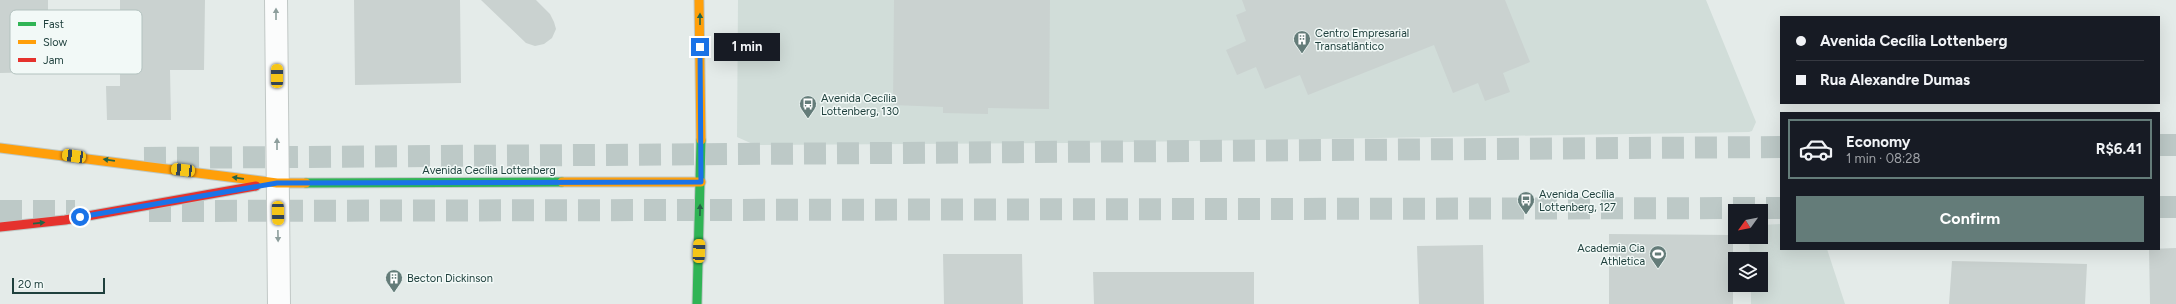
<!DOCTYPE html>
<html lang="en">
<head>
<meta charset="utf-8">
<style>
  body { margin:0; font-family:Figtree,sans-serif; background:#242831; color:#f1f3f6; height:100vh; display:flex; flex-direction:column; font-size:15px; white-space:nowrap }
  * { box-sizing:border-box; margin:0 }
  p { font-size:13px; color:#9ea1a6 }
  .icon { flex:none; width:22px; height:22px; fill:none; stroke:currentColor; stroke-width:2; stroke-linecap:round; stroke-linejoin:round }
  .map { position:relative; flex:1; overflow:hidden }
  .sheet { position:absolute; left:1780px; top:112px; width:380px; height:138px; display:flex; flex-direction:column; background:#171b24; border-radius:0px; box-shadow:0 4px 16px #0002 }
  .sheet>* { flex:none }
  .hud { position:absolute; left:1780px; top:16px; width:380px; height:88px; border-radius:0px; box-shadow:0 4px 16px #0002; display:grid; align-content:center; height:88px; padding:0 16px; background:#171b24 }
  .needle { width:26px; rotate:237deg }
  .buttons { position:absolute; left:1728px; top:204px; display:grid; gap:8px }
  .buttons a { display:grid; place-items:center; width:40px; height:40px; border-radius:0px; background:#171b24; box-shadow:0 4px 16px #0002; font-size:20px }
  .scale { position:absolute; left:12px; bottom:10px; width:93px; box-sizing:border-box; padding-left:4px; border:2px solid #1f403d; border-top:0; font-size:11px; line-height:14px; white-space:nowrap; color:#1f403d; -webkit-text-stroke:3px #f2f9f7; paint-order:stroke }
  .end { position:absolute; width:18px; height:18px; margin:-9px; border:5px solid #1a73e8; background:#fff; box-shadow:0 0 0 2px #fff }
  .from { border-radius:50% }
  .bubble { position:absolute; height:28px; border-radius:0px; background:#171b24; box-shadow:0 4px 16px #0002; font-size:13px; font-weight:700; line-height:28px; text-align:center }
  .car { position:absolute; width:12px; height:24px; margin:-12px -6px; border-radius:5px; box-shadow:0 0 3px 1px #0007; background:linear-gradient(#f5c518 24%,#345 0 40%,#f5c518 0 76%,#345 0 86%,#f5c518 0) }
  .hud b { display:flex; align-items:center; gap:14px; height:38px; font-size:15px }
  .hud b+b { border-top:1px solid #363941 }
  .hud i { width:10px; height:10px; background:#f1f3f6 }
  ul { padding:7px 0 0; list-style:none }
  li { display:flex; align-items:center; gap:12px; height:60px; margin:0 8px 6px; padding:0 8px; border:2px solid transparent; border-radius:0px }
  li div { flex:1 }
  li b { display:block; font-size:15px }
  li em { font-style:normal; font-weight:700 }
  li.on { border-color:#647c79 }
  li>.icon { width:36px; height:36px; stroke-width:1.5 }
  .action { display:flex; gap:8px; margin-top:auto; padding:8px 16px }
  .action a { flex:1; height:46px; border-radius:0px; background:#647c79; color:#fff; font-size:16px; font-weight:700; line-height:46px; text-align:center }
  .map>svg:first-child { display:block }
  .built { fill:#d1ddd9 }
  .building { fill:#cad2d0 }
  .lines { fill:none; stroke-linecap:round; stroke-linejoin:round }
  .secondary-tunnel { stroke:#bdc9c7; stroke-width:22; stroke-dasharray:22 11; stroke-linecap:butt }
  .street-casing { stroke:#c1c8c6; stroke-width:24 }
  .fast-casing { stroke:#bfc9c6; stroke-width:11 }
  .slow-casing { stroke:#bfc9c6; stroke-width:11 }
  .jam-casing { stroke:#bfc9c6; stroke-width:11 }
  .street { stroke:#fbfcfc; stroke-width:22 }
  .fast { stroke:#30b455; stroke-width:9 }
  .slow { stroke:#ff9f0a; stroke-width:9 }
  .jam { stroke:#e5322d; stroke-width:9 }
  .oneway { fill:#8d9e9c }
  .oneway2 { fill:#246344 }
  .route { stroke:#1a73e8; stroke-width:5 }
  .labels { text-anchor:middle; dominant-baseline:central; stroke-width:3; stroke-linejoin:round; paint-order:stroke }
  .poi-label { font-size:11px; fill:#1f403d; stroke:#f2f9f7; text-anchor:start }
  .street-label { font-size:11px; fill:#1f403d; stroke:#f2f9f7 }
  .key { fill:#f2f9f7; stroke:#b3c2bf; stroke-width:1 }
  .key-label { font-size:11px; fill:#1f403d }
</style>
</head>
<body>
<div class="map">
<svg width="2176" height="304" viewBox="0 0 2176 304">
  <rect width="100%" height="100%" fill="#e4ebe9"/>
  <!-- built -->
  <path class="built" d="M 738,0 L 1706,0 L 1756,122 L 1752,131 L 1749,132 L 1070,143 L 755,145 L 737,137 Z
    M 1781,224 L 1781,249 L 1827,249 L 1845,304 L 1751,304 L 1751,285 L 1761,285 L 1761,259 L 1750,259 L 1749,237 L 1761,237 L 1761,225 Z"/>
  <!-- building -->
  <path class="building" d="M 0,0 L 48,0 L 48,72 L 0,73 Z
    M 120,0 L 205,0 L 204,70 L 170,70 L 171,120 L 107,120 L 106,86 L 120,86 Z
    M 354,0 L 460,0 L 461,83 L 355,85 Z
    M 481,0 L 536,0 L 550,14 L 554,22 L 556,29 L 552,38 L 544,44 L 535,46 L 526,43 Z
    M 894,0 L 1050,0 L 1049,109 L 988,108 L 988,114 L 943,113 L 943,107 L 893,105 Z
    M 1242,0 L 1505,0 L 1530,62 L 1503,73 L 1510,92 L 1485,101 L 1478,83 L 1453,93 L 1434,45 L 1308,95 L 1300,75 L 1265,89 L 1256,67 L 1237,75 L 1226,50 L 1246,41 L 1236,15 L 1246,11 Z
    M 1609,234 L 1733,235 L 1733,304 L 1609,304 Z
    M 1483,245 L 1484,304 L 1419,304 L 1417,246 Z
    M 2176,248 L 2176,304 L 2150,304 L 2149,249 Z
    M 943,254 L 1022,254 L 1023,304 L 944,304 Z
    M 1952,261 L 2087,264 L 2085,304 L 1949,304 Z
    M 1093,272 L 1254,272 L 1254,304 L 1094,304 Z"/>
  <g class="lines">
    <!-- secondary-tunnel -->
    <path class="secondary-tunnel" d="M 2159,145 L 2176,145
      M 144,158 L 1781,147
      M 2159,207 L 2176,207
      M 0,211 L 75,211
      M 149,211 L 1781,208"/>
    <!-- street casing -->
    <g class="street-casing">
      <path id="street" d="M 276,0 L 279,304"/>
    </g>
    <!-- fast casing -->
    <g class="fast-casing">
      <path id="fast" d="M 306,183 L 562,182
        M 697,304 L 701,140"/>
    </g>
    <!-- slow casing -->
    <g class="slow-casing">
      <path id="slow" d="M 699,0 L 701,140
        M 0,148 L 277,183 L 306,183
        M 562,182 L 701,182"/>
    </g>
    <!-- jam casing -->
    <g class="jam-casing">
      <path id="jam" d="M 0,227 L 65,220 L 256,186"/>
    </g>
    <!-- street -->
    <use href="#street" class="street"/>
    <!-- fast -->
    <use href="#fast" class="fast"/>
    <!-- slow -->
    <use href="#slow" class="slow"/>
    <!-- jam -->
    <use href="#jam" class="jam"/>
  </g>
  <!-- one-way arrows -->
  <defs><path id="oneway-solid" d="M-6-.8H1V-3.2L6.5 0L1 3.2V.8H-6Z"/></defs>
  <g class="oneway">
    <use href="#oneway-solid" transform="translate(276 14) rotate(-90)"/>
    <use href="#oneway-solid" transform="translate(277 144) rotate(-90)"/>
    <use href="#oneway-solid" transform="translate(278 236) rotate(89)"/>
  </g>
  <g class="oneway2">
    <use href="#oneway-solid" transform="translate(700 19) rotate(-90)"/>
    <use href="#oneway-solid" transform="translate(109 160) rotate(-172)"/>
    <use href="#oneway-solid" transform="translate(238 178) rotate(-172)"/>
    <use href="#oneway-solid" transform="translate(700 210) rotate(-89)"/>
    <use href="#oneway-solid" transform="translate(39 223) rotate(-6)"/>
  </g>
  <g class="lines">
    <!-- route -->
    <path class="route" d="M 80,217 L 277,183 L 701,182 L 700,47"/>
  </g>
  <!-- icons -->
  <defs>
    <g id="building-pin" transform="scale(0.9)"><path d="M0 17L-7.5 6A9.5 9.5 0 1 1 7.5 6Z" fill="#647c79" stroke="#f2f9f7"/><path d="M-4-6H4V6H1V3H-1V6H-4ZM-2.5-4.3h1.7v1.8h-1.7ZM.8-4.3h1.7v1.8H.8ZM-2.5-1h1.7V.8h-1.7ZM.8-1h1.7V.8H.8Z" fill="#fff"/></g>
    <g id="bus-pin" transform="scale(0.9)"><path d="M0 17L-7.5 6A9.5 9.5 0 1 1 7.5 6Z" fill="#647c79" stroke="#f2f9f7"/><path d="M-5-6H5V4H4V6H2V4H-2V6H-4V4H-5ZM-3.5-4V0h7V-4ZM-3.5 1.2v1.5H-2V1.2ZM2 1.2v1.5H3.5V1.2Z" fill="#fff"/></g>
    <g id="stadium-pin" transform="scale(0.9)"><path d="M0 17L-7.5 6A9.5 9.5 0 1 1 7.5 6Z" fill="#647c79" stroke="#f2f9f7"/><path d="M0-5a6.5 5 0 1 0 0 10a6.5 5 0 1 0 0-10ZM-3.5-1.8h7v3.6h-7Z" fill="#fff"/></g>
  </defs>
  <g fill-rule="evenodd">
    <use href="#building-pin" x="1302" y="39"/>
    <use href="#bus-pin" x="808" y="104"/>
    <use href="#bus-pin" x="1526" y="200"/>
    <use href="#stadium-pin" x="1658" y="254"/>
    <use href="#building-pin" x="394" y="278"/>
  </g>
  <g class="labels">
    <!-- poi labels -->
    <g class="poi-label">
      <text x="1315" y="33">Centro Empresarial<tspan x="1315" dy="13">Transatlântico</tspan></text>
      <text x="821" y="98">Avenida Cecília<tspan x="821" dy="13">Lottenberg, 130</tspan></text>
      <text x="1539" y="194">Avenida Cecília<tspan x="1539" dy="13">Lottenberg, 127</tspan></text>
      <text x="1645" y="248" text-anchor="end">Academia Cia<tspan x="1645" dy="13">Athletica</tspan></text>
      <text x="407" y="278">Becton Dickinson</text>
    </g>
    <!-- street labels -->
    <g class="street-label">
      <text x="489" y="170">Avenida Cecília Lottenberg</text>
    </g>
  </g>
  <!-- legend -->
  <rect x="10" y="10" width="132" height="64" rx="6" class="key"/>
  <rect x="18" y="22" width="18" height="4" fill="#30b455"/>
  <rect x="18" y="40" width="18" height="4" fill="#ff9f0a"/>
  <rect x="18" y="58" width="18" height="4" fill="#e5322d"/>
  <g class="key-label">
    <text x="43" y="28">Fast</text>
    <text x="43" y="46">Slow</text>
    <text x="43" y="64">Jam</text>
  </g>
</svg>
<div class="buttons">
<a><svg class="needle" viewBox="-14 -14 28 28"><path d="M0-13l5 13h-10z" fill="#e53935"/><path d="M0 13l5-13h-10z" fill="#9ea1a6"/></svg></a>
<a><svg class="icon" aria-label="layers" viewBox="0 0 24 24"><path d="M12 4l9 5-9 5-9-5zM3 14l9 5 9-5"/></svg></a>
</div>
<div class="scale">20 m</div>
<i class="end from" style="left:80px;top:217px"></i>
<i class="end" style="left:700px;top:47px"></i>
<div class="bubble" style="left:714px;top:33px;width:66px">1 min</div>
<i class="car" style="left:277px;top:76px;rotate:0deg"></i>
<i class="car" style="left:74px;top:156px;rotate:278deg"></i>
<i class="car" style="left:183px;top:170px;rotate:277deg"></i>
<i class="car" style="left:278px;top:213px;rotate:179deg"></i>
<i class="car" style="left:699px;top:251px;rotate:2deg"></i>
<div class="hud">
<b><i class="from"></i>Avenida Cecília Lottenberg</b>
<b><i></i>Rua Alexandre Dumas</b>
</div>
<section class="sheet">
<ul>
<li class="on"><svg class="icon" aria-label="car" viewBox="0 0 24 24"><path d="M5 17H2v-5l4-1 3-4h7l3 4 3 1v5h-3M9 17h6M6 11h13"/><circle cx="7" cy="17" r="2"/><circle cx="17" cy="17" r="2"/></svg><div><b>Economy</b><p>1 min · 08:28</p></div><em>R$6.41</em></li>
</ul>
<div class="action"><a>Confirm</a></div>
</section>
</div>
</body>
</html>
